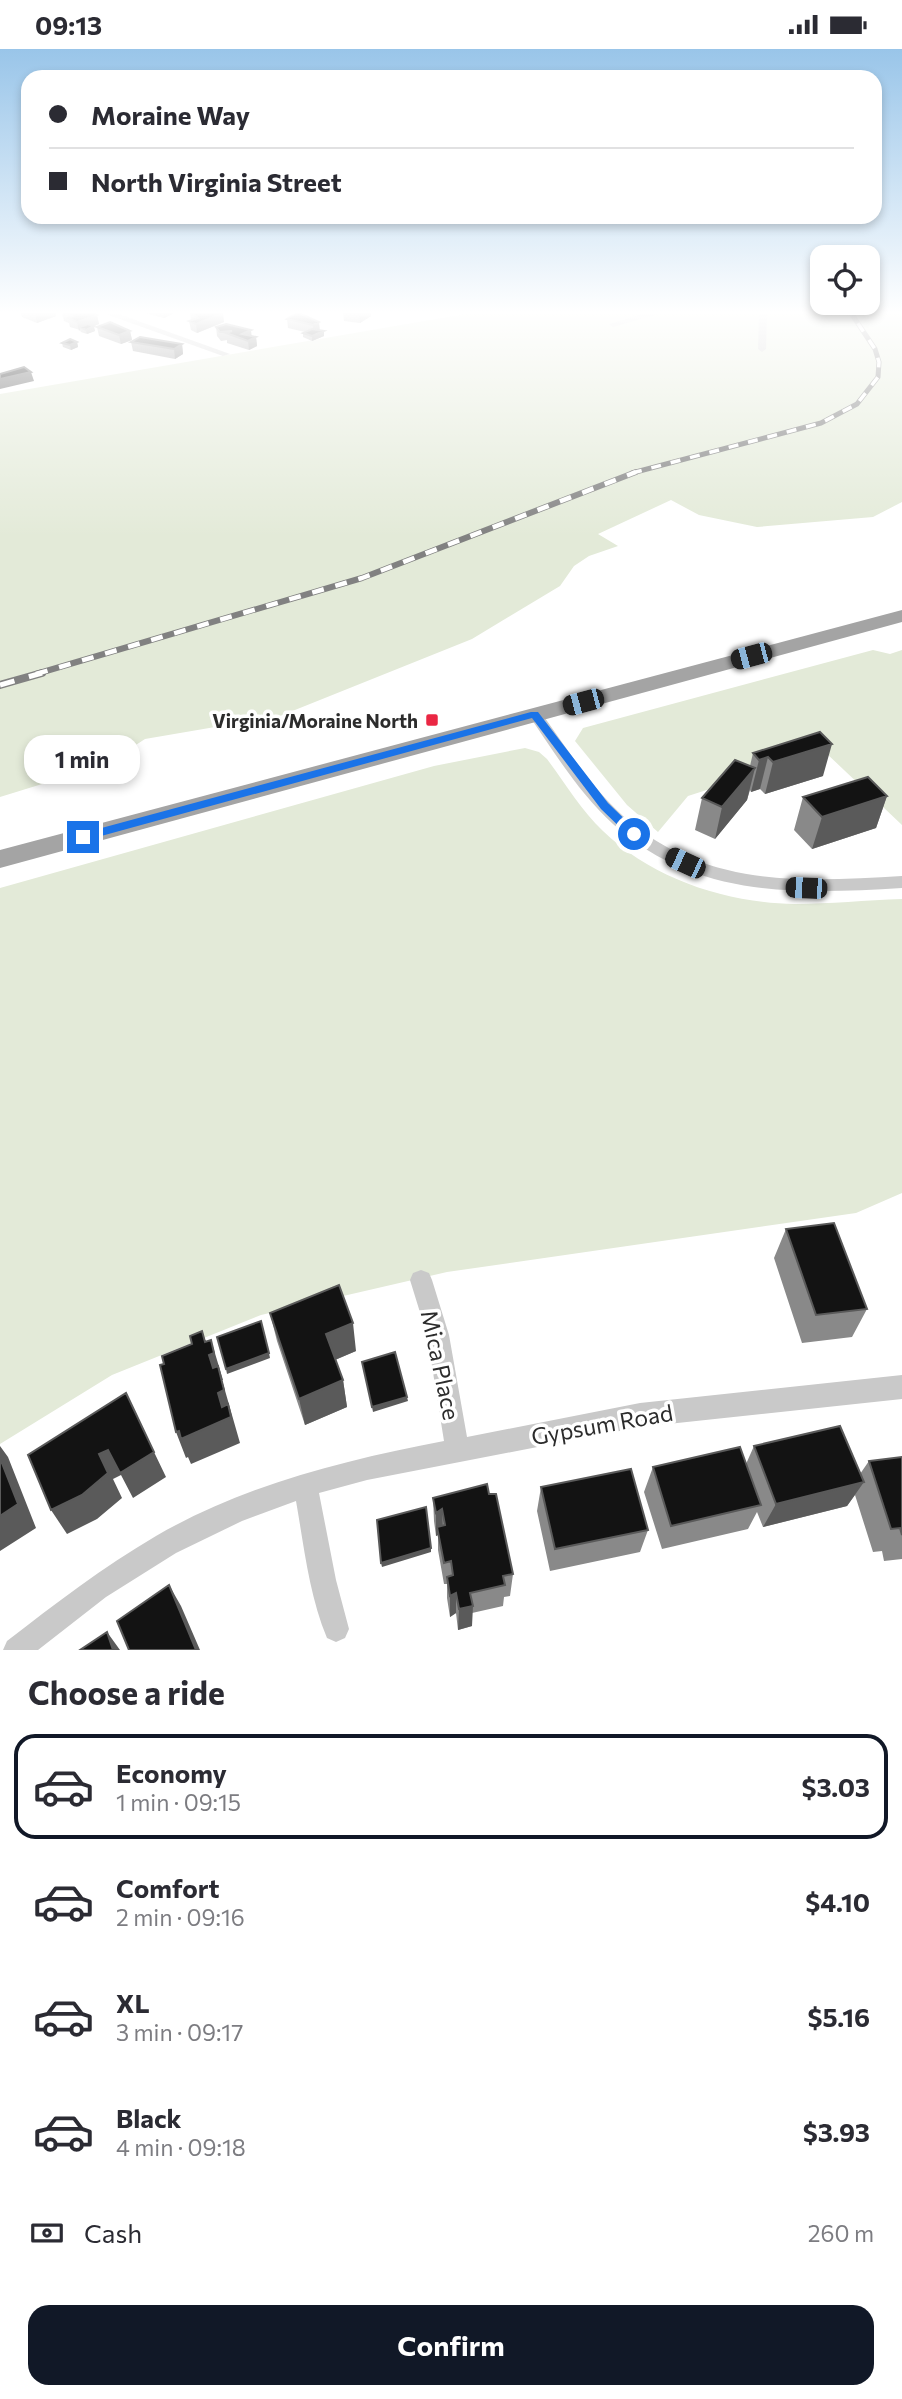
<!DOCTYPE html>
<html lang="en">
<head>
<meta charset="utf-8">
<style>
  body { margin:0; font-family:Commissioner,sans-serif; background:#f7f7f7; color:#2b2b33; height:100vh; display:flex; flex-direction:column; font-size:26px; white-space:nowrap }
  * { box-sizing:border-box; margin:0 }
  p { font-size:23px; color:#7c7c81 }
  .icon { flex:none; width:38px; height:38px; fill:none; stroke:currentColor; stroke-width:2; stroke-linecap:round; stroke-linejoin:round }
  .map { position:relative; height:1601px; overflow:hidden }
  .details { display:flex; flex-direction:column; background:#fff; flex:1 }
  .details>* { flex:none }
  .top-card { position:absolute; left:21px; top:21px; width:861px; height:154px; border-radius:21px; box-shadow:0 4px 10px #0003; display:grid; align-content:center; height:154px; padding:0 28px; background:#fff }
  .fabs { position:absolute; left:810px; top:196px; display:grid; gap:14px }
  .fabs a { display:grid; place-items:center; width:70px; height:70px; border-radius:14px; background:#fff; box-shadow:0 4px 10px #0003; font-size:35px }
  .end { position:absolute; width:32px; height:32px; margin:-16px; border:9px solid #1a73e8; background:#fff; box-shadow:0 0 0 4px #fff }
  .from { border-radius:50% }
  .bubble { position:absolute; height:49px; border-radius:21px; background:#fff; box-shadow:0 4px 10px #0003; font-size:23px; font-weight:700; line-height:49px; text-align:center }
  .car { position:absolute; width:21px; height:42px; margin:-21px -10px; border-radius:9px; box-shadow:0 0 5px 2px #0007; background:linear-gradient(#222 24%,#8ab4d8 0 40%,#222 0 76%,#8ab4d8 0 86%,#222 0) }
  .top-card b { display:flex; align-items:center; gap:24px; height:66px; font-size:26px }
  .top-card b+b { border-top:2px solid #e1e1e2 }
  .top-card i { width:18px; height:18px; background:#2b2b33 }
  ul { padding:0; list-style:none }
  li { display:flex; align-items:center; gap:21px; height:105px; margin:0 14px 10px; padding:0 14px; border:4px solid transparent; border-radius:21px }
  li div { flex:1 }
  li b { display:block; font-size:26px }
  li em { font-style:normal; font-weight:700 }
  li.on { border-color:#111827 }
  li>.icon { width:63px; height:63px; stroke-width:1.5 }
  h2 { padding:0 28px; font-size:32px; line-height:84px }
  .pay { display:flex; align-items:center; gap:18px; height:77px; padding:0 28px; font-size:26px }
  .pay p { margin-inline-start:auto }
  .primary-button { display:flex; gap:14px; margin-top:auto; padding:14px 28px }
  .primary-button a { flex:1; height:80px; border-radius:21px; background:#111827; color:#fff; font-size:28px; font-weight:700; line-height:80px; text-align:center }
  .status { display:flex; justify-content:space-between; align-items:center; height:49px; padding:0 35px; background:#fff; direction:ltr }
  .status svg { height:19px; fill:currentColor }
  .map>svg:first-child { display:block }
  .green { fill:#e3ead8 }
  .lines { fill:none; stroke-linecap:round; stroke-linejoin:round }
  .minor { fill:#c9c9c9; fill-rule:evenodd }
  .primary { fill:#a4a4a4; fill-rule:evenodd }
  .rail-far2-casing { stroke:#818181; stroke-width:5 }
  .rail-far1-casing { stroke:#818181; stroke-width:6 }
  .rail-casing { stroke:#818181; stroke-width:8 }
  .rail-far2 { stroke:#fff; stroke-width:3.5; stroke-dasharray:10; stroke-linecap:butt }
  .rail-far1 { stroke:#fff; stroke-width:4.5; stroke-dasharray:12; stroke-linecap:butt }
  .rail { stroke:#fff; stroke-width:5; stroke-dasharray:15; stroke-linecap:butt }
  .wall { fill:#898989 }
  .shaded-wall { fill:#5a5a5a }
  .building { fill:#131313; stroke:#5a5a5a; stroke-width:2 }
  .route { fill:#1a73e8 }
  .poi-dot { fill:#ea2743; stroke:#fff; stroke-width:2.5 }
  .labels { text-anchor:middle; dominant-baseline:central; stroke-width:7; stroke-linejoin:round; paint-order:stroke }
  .poi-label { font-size:19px; font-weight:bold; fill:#2c2c2c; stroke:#fff; text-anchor:end }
  .near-street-label { font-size:23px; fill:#2c2c2c; stroke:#fff }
</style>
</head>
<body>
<div class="status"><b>09:13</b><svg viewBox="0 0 49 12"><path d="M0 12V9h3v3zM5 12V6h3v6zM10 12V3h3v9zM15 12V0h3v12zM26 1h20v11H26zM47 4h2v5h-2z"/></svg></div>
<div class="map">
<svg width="902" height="1601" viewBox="0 0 902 1601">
  <rect width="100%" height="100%" fill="#fff"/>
  <!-- green -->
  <path class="green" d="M 471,264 L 902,264 L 902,453 L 873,468 L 757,478 L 699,466 L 671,451 L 598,485 L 618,497 L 589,507 L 574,517 L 560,537 L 472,590 L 280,667 L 145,690 L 107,715 L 0,748 L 0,345 Z
    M 873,601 L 890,605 L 902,601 L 902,776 L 825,703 L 688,747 L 658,783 L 627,756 L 575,692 L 583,679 Z
    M 525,699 L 539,703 L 547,710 C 565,734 581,761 603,782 C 653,830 726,854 795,855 C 830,855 866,851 902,850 L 902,1144 L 856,1164 L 447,1223 L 261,1266 L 112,1326 L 0,1395 L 0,839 L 434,717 Z"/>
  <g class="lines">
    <!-- minor -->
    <path class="minor" d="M 103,264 L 116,264 L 230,305 L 223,307 Z
      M 647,264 L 662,264 L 613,278 L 609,275 Z
      M 759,264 L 767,264 L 766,300 L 762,303 L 758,300 Z
      M 535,661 L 540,662 C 566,698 590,737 623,767 C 704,839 801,833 902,827 L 902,839 C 798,845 696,850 613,775 C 579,744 554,703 528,665 Z
      M 421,1221 L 429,1224 L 432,1231 L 449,1286 L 467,1388 L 640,1354 L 902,1326 L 902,1350 L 640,1378 L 367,1431 L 319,1444 L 336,1531 L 349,1580 L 345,1589 L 336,1593 L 327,1589 C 309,1546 304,1497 296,1452 L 242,1472 L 176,1504 L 106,1548 L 38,1601 L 3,1601 L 7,1592 C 55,1555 103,1518 156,1487 C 244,1436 345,1411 444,1392 L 427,1286 L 410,1231 L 413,1224 Z"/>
    <!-- primary -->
    <path class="primary" d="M 902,561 L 902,573 L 0,819 L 0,801 Z"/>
    <!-- rail-far2 casing -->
    <g class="rail-far2-casing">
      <path id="rail-far2" d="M 632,424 L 821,374 L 857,355 L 878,328 L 879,313 L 875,300 L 851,264"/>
    </g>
    <!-- rail-far1 casing -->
    <g class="rail-far1-casing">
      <path id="rail-far1" d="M 36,625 L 362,529 L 636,423"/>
    </g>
    <!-- rail casing -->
    <g class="rail-casing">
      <path id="rail" d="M 0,636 L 42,624"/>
    </g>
    <!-- rail-far2 -->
    <use href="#rail-far2" class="rail-far2"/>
    <!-- rail-far1 -->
    <use href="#rail-far1" class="rail-far1"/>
    <!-- rail -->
    <use href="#rail" class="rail"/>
  </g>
  <!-- wall -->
  <path class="wall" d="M 21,264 L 56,264 L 56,267 L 37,274 L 22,268 Z
    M 62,264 L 92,264 L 97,266 L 99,275 L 93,277 L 95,282 L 87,285 L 81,283 L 80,281 L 70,278 L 69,274 L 64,272 Z
    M 145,264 L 174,264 L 164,269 Z
    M 190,264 L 222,264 L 224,273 L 197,284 L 191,281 L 189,272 L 191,271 Z
    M 297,264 L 320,282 L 324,287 L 312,292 L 303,288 L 303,284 L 305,283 L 288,279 L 287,270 Z
    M 343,264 L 371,264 L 371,267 L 360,274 L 344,272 Z
    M 97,278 L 130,282 L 132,291 L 121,295 L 99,287 Z
    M 216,278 L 256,288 L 257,297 L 249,301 L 227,294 L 227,291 L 221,292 L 217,287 Z
    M 77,293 L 78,298 L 71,301 L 63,298 L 62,294 Z
    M 131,293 L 182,295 L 183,305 L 175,310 L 133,302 Z
    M 820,683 L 823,727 L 765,745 L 760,740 L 751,743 L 750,741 L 747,751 L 715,790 L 695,781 L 702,749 L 750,717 L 753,704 Z
    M 887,747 L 876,779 L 812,800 L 794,781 L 803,748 Z
    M 786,1180 L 867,1260 L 852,1288 L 802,1294 L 774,1209 Z
    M 270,1264 L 356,1302 L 335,1311 L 343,1331 L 347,1358 L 305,1376 L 277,1292 Z
    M 754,1397 L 860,1425 L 869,1412 L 902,1408 L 902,1510 L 884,1512 L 882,1502 L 873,1503 L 855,1446 L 847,1457 L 763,1478 L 757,1463 L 748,1480 L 662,1500 L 644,1443 L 653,1418 L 746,1415 Z
    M 541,1438 L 648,1481 L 640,1503 L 550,1522 L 537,1462 Z
    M 489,1445 L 513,1525 L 510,1547 L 504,1548 L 503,1557 L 472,1564 L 472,1577 L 458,1581 L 456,1564 L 450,1568 L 447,1549 L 447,1535 L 444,1535 L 438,1501 L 438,1486 L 436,1487 L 434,1472 L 433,1449 Z"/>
  <!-- shaded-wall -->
  <path class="shaded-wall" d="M 37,264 L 56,264 L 56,267 L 37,274 L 35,265 Z
    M 163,264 L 174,264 L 164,269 Z
    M 223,264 L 224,273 L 197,284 L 196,275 Z
    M 361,264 L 371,264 L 371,267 L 360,274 L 359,265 Z
    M 97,266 L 99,275 L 84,280 L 80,278 L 80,281 L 79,282 L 77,273 Z
    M 319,273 L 320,282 L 313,285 L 313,276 Z
    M 94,277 L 95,282 L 87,285 L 86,281 Z
    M 251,281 L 252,290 L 256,288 L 257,297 L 249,301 L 248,292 L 242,285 Z
    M 130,282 L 132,291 L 121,295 L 119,286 Z
    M 324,282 L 324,287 L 312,292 L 312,287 Z
    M 77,293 L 78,298 L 71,301 L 70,296 Z
    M 182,295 L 183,305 L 175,310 L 174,300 Z
    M 31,323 L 34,332 L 0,340 L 0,330 Z
    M 832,695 L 823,727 L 765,745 L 773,713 Z
    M 768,708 L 760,740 L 751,743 L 759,711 Z
    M 755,719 L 747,751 L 715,790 L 722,758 Z
    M 887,747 L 876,779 L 812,800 L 822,768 Z
    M 353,1274 L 356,1302 L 330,1313 L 326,1285 Z
    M 202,1282 L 210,1305 L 211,1291 L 223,1331 L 222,1331 L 240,1394 L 191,1415 L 188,1408 L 186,1409 L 176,1383 L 222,1358 Z
    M 269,1304 L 270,1309 L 227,1325 L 226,1320 Z
    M 343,1331 L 347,1358 L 305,1376 L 299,1350 Z
    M 407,1348 L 408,1352 L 373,1363 L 372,1358 Z
    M 0,1397 L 8,1408 L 36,1479 L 0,1502 Z
    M 108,1401 L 154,1403 L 166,1428 L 133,1449 L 121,1426 L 113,1430 L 122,1449 L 97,1470 L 67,1485 L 51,1461 L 99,1405 Z
    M 864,1433 L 847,1457 L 763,1478 L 776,1455 Z
    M 442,1460 L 443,1483 L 437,1478 L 438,1486 L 436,1487 L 436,1464 Z
    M 431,1499 L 431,1503 L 382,1518 L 381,1514 Z
    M 169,1536 L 181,1557 L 200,1601 L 196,1601 Z
    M 456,1544 L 456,1564 L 450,1568 L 450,1547 Z
    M 473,1557 L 472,1577 L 458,1581 L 459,1560 Z
    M 107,1583 L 120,1601 L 113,1601 Z"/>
  <!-- building -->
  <path class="building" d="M 66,264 L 92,264 L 97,266 L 77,273 L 68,269 L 73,267 Z
    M 192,264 L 223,264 L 196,275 L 189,272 L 198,269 Z
    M 297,264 L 299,264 L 319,273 L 313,276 L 287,270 Z
    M 110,273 L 130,282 L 119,286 L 97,278 Z
    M 88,275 L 94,277 L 86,281 L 80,278 Z
    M 226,275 L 251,281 L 242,285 L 256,288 L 248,292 L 226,284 L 232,282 L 220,283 L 216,278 Z
    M 312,280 L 324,282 L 312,287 L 303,284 Z
    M 140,288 L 182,295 L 174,300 L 131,293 Z
    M 70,290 L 77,293 L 70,296 L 62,294 Z
    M 24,318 L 31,323 L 0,330 L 0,325 Z
    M 820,683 L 832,695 L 773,713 L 768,708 L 759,711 L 753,704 Z
    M 735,711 L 755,719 L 722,758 L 702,749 Z
    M 868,728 L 887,747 L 822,768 L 803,748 Z
    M 834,1174 L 867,1260 L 816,1266 L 786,1180 Z
    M 339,1236 L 353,1274 L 326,1285 L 343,1331 L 299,1350 L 270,1264 Z
    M 261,1272 L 269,1304 L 226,1320 L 217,1288 Z
    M 202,1282 L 205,1293 L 211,1291 L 214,1304 L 209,1306 L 213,1319 L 218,1317 L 224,1341 L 218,1344 L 222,1358 L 228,1355 L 231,1368 L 181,1390 L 179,1382 L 176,1383 L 160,1316 L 164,1315 L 162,1307 L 192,1295 L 190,1287 Z
    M 395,1303 L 407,1348 L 372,1358 L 362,1313 Z
    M 126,1344 L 154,1403 L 120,1424 L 108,1401 L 99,1405 L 108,1424 L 82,1446 L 51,1461 L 28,1406 Z
    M 840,1377 L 864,1433 L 776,1455 L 754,1397 Z
    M 740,1398 L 761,1456 L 671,1477 L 653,1418 Z
    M 902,1408 L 902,1486 L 900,1479 L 891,1480 L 869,1412 Z
    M 0,1409 L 18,1455 L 0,1467 Z
    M 631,1420 L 648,1481 L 555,1500 L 541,1438 Z
    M 487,1435 L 489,1445 L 496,1445 L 513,1525 L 503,1527 L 505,1536 L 470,1544 L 473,1557 L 459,1560 L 456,1544 L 450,1547 L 447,1528 L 453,1526 L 451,1512 L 444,1514 L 437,1478 L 445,1476 L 442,1460 L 436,1464 L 433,1449 Z
    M 426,1458 L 431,1499 L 381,1514 L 377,1471 Z
    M 169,1536 L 196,1601 L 129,1601 L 117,1572 Z
    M 107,1583 L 113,1601 L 80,1601 Z"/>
  <!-- sky -->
  <linearGradient id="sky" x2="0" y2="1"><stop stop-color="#99c5e9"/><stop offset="0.54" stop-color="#fff"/><stop offset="1" stop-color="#fff" stop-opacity="0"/></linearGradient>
  <rect width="902" height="488" fill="url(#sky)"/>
  <!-- route -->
  <path class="route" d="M 531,663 L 538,663 L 608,754 L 637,782 L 637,788 L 630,788 L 601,760 L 532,669 L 83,792 L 77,788 L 83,784 Z"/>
  <!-- markers -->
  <rect class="poi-dot" x="425" y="664" width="14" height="14" rx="3.5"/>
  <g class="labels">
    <!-- poi labels -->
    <g class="poi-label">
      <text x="418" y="671">Virginia/Moraine North</text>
    </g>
    <!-- near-street labels -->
    <g class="near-street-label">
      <text transform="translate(441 1316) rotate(78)">Mica Place</text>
      <text transform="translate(602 1375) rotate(-10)">Gypsum Road</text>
    </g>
  </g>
</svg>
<div class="fabs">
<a><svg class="icon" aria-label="locate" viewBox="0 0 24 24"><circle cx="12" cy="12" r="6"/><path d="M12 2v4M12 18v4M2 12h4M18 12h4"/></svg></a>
</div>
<i class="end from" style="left:634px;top:785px"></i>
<i class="end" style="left:83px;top:788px"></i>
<div class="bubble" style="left:24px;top:686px;width:116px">1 min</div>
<i class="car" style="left:751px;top:607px;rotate:255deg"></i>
<i class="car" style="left:583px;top:653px;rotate:255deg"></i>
<i class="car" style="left:685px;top:814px;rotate:295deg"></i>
<i class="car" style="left:806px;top:839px;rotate:272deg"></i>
<div class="top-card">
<b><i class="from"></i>Moraine Way</b>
<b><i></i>North Virginia Street</b>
</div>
</div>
<section class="details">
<h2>Choose a ride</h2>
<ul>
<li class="on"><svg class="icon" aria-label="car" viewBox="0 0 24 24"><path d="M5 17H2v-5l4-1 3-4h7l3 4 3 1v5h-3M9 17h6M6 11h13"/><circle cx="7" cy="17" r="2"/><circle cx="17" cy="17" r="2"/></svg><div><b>Economy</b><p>1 min · 09:15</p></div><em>$3.03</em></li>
<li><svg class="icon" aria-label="car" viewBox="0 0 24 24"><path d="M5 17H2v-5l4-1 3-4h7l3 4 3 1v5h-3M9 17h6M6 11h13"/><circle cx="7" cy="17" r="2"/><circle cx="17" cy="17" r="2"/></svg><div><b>Comfort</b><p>2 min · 09:16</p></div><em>$4.10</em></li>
<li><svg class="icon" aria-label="car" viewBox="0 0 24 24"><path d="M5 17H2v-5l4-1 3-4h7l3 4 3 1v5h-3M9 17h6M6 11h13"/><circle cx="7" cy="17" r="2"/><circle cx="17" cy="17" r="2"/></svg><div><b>XL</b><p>3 min · 09:17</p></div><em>$5.16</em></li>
<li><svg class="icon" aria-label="car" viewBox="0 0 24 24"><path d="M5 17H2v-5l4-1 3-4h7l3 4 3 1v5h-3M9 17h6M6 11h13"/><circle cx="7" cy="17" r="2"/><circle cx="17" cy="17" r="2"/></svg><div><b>Black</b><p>4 min · 09:18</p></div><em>$3.93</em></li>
</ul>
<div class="pay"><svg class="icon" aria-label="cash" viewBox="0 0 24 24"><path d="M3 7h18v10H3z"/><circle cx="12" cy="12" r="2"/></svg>Cash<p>260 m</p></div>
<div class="primary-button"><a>Confirm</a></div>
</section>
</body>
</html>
